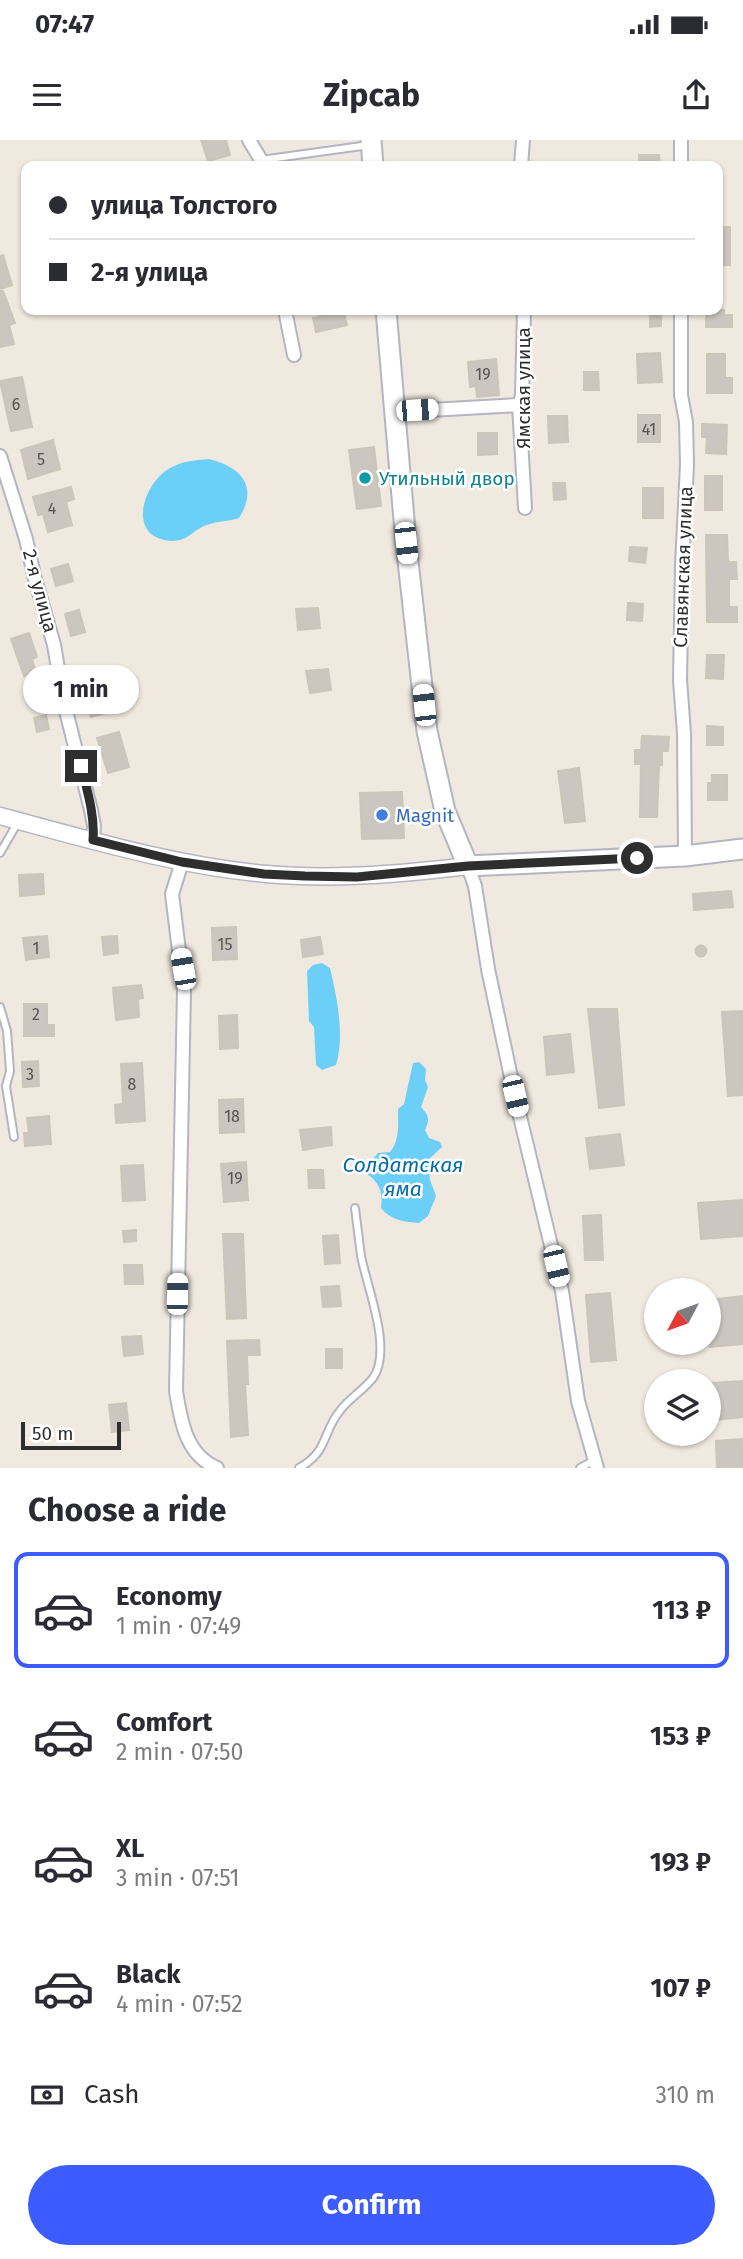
<!DOCTYPE html>
<html lang="en">
<head>
<meta charset="utf-8">
<style>
  body { margin:0; font-family:"Fira Sans",sans-serif; background:#f7f7f7; color:#2b2b33; height:100vh; display:flex; flex-direction:column; font-size:26px; white-space:nowrap }
  * { box-sizing:border-box; margin:0 }
  p { font-size:23px; color:#7c7c81 }
  .icon { flex:none; width:38px; height:38px; fill:none; stroke:currentColor; stroke-width:2; stroke-linecap:round; stroke-linejoin:round }
  .map { position:relative; height:1328px; overflow:hidden }
  .details { display:flex; flex-direction:column; background:#fff; flex:1 }
  .details>* { flex:none }
  .top-card { position:absolute; left:21px; top:21px; width:702px; height:154px; border-radius:14px; box-shadow:0 2px 5px #0004; display:grid; align-content:center; height:154px; padding:0 28px; background:#fff }
  .needle { width:46px; rotate:229deg }
  .tools { position:absolute; left:644px; top:1138px; display:grid; gap:14px }
  .tools a { display:grid; place-items:center; width:77px; height:77px; border-radius:50%; background:#fff; box-shadow:0 2px 5px #0004; font-size:35px }
  .scale { position:absolute; left:21px; bottom:18px; width:100px; box-sizing:border-box; padding-left:7px; border:4px solid #2e2e2e; border-top:0; font-size:19px; line-height:24px; white-space:nowrap; color:#2e2e2e; -webkit-text-stroke:5px #fff; paint-order:stroke }
  .end { position:absolute; width:32px; height:32px; margin:-16px; border:9px solid #2e2e2e; background:#fff; box-shadow:0 0 0 4px #fff }
  .from { border-radius:50% }
  .bubble { position:absolute; height:49px; border-radius:24px; background:#fff; box-shadow:0 2px 5px #0004; font-size:23px; font-weight:700; line-height:49px; text-align:center }
  .car { position:absolute; width:21px; height:42px; margin:-21px -10px; border-radius:9px; box-shadow:0 0 5px 2px #0007; background:linear-gradient(#fff 24%,#345 0 40%,#fff 0 76%,#345 0 86%,#fff 0) }
  .top-card b { display:flex; align-items:center; gap:24px; height:66px; font-size:26px }
  .top-card b+b { border-top:2px solid #e1e1e2 }
  .top-card i { width:18px; height:18px; background:#2b2b33 }
  ul { padding:0; list-style:none }
  li { display:flex; align-items:center; gap:21px; height:116px; margin:0 14px 10px; padding:0 14px; border:4px solid transparent; border-radius:14px }
  li div { flex:1 }
  li b { display:block; font-size:26px }
  li em { font-style:normal; font-weight:700 }
  li.current { border-color:#3d5cff }
  li>.icon { width:63px; height:63px; stroke-width:1.5 }
  h2 { padding:0 28px; font-size:32px; line-height:84px }
  .pay { display:flex; align-items:center; gap:18px; height:77px; padding:0 28px; font-size:26px }
  .pay p { margin-inline-start:auto }
  .action { display:flex; gap:14px; margin-top:auto; padding:14px 28px }
  .action a { flex:1; height:80px; border-radius:42px; background:#3d5cff; color:#fff; font-size:28px; font-weight:700; line-height:80px; text-align:center }
  .status { display:flex; justify-content:space-between; align-items:center; height:49px; padding:0 35px; background:#fff; direction:ltr }
  .status svg { height:19px; fill:currentColor }
  header { display:flex; justify-content:space-between; align-items:center; height:91px; padding:0 28px; background:#fff; font-size:32px; font-weight:700 }
  .map>svg:first-child { display:block }
  .water { fill:#6ccff8 }
  .building { fill:#cbc6bf; stroke:#ccc5b8; stroke-width:2 }
  .lines { fill:none; stroke-linecap:round; stroke-linejoin:round }
  .service-casing { stroke:#b3b5c2; stroke-width:10 }
  .minor-casing { stroke:#b3b5c2; stroke-width:16 }
  .tertiary-casing { stroke:#b3b5c2; stroke-width:19 }
  .secondary-casing { stroke:#b3b5c2; stroke-width:23 }
  .service { stroke:#fff; stroke-width:6 }
  .minor { stroke:#fff; stroke-width:12 }
  .tertiary { stroke:#fff; stroke-width:16 }
  .secondary { stroke:#fff; stroke-width:19 }
  .route { stroke:#2e2e2e; stroke-width:9 }
  .culture-dot { fill:#0f9aa8; stroke:#fff; stroke-width:2.5 }
  .shop-dot { fill:#3f7fe0; stroke:#fff; stroke-width:2.5 }
  .labels { text-anchor:middle; dominant-baseline:central; stroke-width:5; stroke-linejoin:round; paint-order:stroke }
  .number-label { font-size:16px; fill:#555452 }
  .street-label { font-size:19px; fill:#2e2e2e; stroke:#fff }
  .culture-label { font-size:19px; fill:#0d838f; stroke:#fff; text-anchor:start }
  .shop-label { font-size:19px; fill:#366cbe; stroke:#fff; text-anchor:start }
  .water-label { font-size:21px; font-style:italic; fill:#036dac; stroke:#fff }
</style>
</head>
<body>
<div class="status"><b>07:47</b><svg viewBox="0 0 49 12"><path d="M0 12V9h3v3zM5 12V6h3v6zM10 12V3h3v9zM15 12V0h3v12zM26 1h20v11H26zM47 4h2v5h-2z"/></svg></div>
<header><svg class="icon" aria-label="menu" viewBox="0 0 24 24"><path d="M4 6h16M4 12h16M4 18h16"/></svg>Zipcab<svg class="icon" aria-label="share" viewBox="0 0 24 24"><path d="M12 15V3M7 8l5-5 5 5M5 13v7h14v-7"/></svg></header>
<div class="map">
<svg width="743" height="1328" viewBox="0 0 743 1328">
  <rect width="100%" height="100%" fill="#f0e9df"/>
  <!-- water -->
  <path class="water" d="M 209,319 C 241,327 259,346 239,378 C 228,382 213,381 202,387 C 192,392 186,401 173,401 C 125,400 142,342 172,327 C 184,321 195,320 209,319 Z
    M 322,823 L 330,828 C 337,858 345,895 336,925 L 322,930 L 316,925 L 314,887 L 309,881 L 307,831 L 313,825 Z
    M 419,922 L 426,929 L 425,940 L 428,947 L 421,967 C 429,976 430,979 425,990 L 429,998 L 440,1002 L 442,1007 L 428,1020 L 430,1040 L 436,1056 L 428,1076 L 419,1083 C 405,1082 390,1080 381,1068 C 383,1053 380,1043 367,1034 L 371,1021 L 378,1013 L 390,1012 C 400,1000 398,984 398,969 L 404,964 L 413,923 Z"/>
  <!-- building -->
  <path class="building" d="M 201,0 L 226,0 L 230,15 L 208,21 Z
    M 639,15 L 659,15 L 660,26 L 640,26 Z
    M 718,87 L 730,87 L 730,125 L 718,125 Z
    M 3,115 L 12,145 L 0,149 L 0,116 Z
    M 0,151 L 3,151 L 15,183 L 9,185 L 14,204 L 0,207 Z
    M 319,170 L 343,170 L 347,185 L 316,192 L 313,178 L 320,177 Z
    M 650,170 L 661,170 L 661,186 L 650,187 Z
    M 706,170 L 724,170 L 724,175 L 732,175 L 732,187 L 706,187 Z
    M 660,213 L 662,242 L 638,243 L 637,214 Z
    M 707,214 L 725,214 L 725,238 L 732,238 L 732,253 L 707,253 Z
    M 496,219 L 499,255 L 477,257 L 476,246 L 470,247 L 468,222 Z
    M 584,232 L 598,232 L 599,250 L 584,250 Z
    M 22,237 L 32,287 L 11,291 L 0,241 Z
    M 638,275 L 660,275 L 660,302 L 638,302 Z
    M 548,276 L 567,276 L 568,302 L 549,303 Z
    M 702,284 L 727,285 L 726,314 L 706,313 L 707,297 L 702,297 Z
    M 478,293 L 497,293 L 497,314 L 478,315 Z
    M 53,300 L 60,329 L 28,339 L 21,310 Z
    M 374,307 L 381,366 L 357,369 L 349,310 Z
    M 705,336 L 722,336 L 722,370 L 705,370 Z
    M 553,343 L 565,343 L 566,359 L 554,360 Z
    M 71,347 L 74,359 L 66,362 L 72,385 L 48,392 L 43,374 L 38,375 L 33,357 Z
    M 643,348 L 663,348 L 663,378 L 643,378 Z
    M 706,395 L 727,395 L 728,422 L 736,422 L 737,439 L 729,439 L 729,467 L 737,467 L 737,482 L 707,482 Z
    M 630,407 L 647,408 L 645,423 L 629,421 Z
    M 68,424 L 73,441 L 56,446 L 51,429 Z
    M 628,463 L 643,464 L 642,481 L 627,480 Z
    M 318,468 L 320,488 L 298,490 L 296,469 Z
    M 79,470 L 85,492 L 71,496 L 65,474 Z
    M 29,493 L 37,517 L 32,519 L 36,533 L 24,536 L 11,499 Z
    M 707,515 L 724,515 L 723,539 L 706,538 Z
    M 328,529 L 331,550 L 310,553 L 306,531 Z
    M 106,549 L 113,571 L 91,577 L 85,555 Z
    M 46,575 L 49,589 L 37,592 L 34,578 Z
    M 707,586 L 723,587 L 723,605 L 707,605 Z
    M 119,592 L 129,627 L 108,633 L 97,598 Z
    M 642,596 L 669,597 L 668,611 L 662,611 L 662,625 L 659,625 L 657,677 L 640,677 L 641,624 L 635,624 L 635,610 L 641,610 Z
    M 579,628 L 585,681 L 565,683 L 558,631 Z
    M 712,635 L 727,635 L 727,660 L 708,660 L 708,643 L 712,643 Z
    M 402,652 L 404,698 L 362,699 L 360,653 Z
    M 43,734 L 44,754 L 20,756 L 19,735 Z
    M 731,751 L 733,767 L 694,770 L 693,754 Z
    M 236,787 L 237,819 L 213,820 L 212,788 Z
    M 47,796 L 49,817 L 26,820 L 23,798 Z
    M 117,796 L 118,813 L 104,815 L 102,797 Z
    M 320,797 L 323,814 L 303,817 L 301,800 Z
    M695.5 811a5.5 5.5 0 1 1 11 0a5.5 5.5 0 1 1-11 0Z
    M 141,845 L 143,858 L 138,859 L 139,877 L 116,880 L 113,848 Z
    M 24,864 L 47,864 L 47,885 L 54,885 L 54,896 L 24,896 Z
    M 588,869 L 617,869 L 624,965 L 599,968 Z
    M 743,871 L 743,955 L 728,956 L 722,872 Z
    M 237,875 L 238,908 L 220,909 L 219,876 Z
    M 570,894 L 574,932 L 547,935 L 544,897 Z
    M 38,921 L 39,946 L 23,947 L 22,922 Z
    M 142,923 L 145,981 L 116,983 L 115,965 L 123,964 L 121,924 Z
    M 243,959 L 244,992 L 220,993 L 219,960 Z
    M 49,976 L 51,1004 L 25,1006 L 24,993 L 29,993 L 27,978 Z
    M 331,987 L 332,1005 L 303,1010 L 300,990 Z
    M 620,994 L 624,1025 L 590,1029 L 586,998 Z
    M 246,1022 L 248,1060 L 224,1062 L 221,1024 Z
    M 143,1025 L 145,1060 L 123,1061 L 121,1026 Z
    M 308,1030 L 323,1030 L 324,1048 L 309,1048 Z
    M 743,1060 L 743,1096 L 701,1099 L 698,1063 Z
    M 601,1075 L 603,1120 L 585,1120 L 583,1076 Z
    M 136,1090 L 136,1101 L 124,1102 L 123,1091 Z
    M 223,1094 L 243,1094 L 246,1178 L 227,1179 Z
    M 338,1095 L 340,1123 L 325,1124 L 323,1096 Z
    M 124,1125 L 142,1125 L 143,1144 L 125,1144 Z
    M 339,1146 L 341,1166 L 323,1167 L 321,1147 Z
    M 610,1153 L 616,1220 L 591,1222 L 586,1155 Z
    M 743,1156 L 743,1204 L 710,1207 L 709,1160 Z
    M 141,1196 L 143,1214 L 124,1216 L 122,1197 Z
    M 259,1200 L 260,1215 L 247,1215 L 248,1244 L 245,1244 L 248,1295 L 231,1297 L 227,1201 Z
    M 326,1209 L 342,1209 L 342,1228 L 326,1228 Z
    M 743,1241 L 743,1277 L 715,1280 L 712,1243 Z
    M 126,1263 L 129,1290 L 112,1292 L 109,1265 Z
    M 743,1299 L 743,1328 L 717,1328 L 716,1301 Z"/>
  <g class="lines">
    <!-- service casing -->
    <g class="service-casing">
      <path id="service" d="M 261,20 L 369,5
        M 0,713 L 18,682
        M 0,867 L 7,891 L 10,931 L 6,946 L 14,997
        M 299,1328 C 328,1312 322,1294 339,1272 C 348,1259 365,1249 373,1238 C 393,1210 367,1147 361,1116 C 359,1100 357,1084 355,1068
        M 580,1328 L 595,1320"/>
    </g>
    <!-- minor casing -->
    <g class="minor-casing">
      <path id="minor" d="M 249,0 L 261,20 L 261,26
        M 681,0 L 681,26
        M 521,26 L 523,0
        M 285,170 L 294,215
        M 524,170 L 522,256 L 519,265 L 525,368
        M 681,170 L 681,255 L 686,282 L 687,325 L 682,425 L 680,540 L 684,593 L 685,716
        M 395,272 L 519,265
        M 0,316 L 26,399 L 34,435 L 54,505 L 64,563 L 91,670 L 94,686 L 93,700
        M 182,722 L 172,754 L 184,851 L 176,1251 C 181,1282 186,1315 217,1328
        M 468,726 L 475,746 L 488,829 L 515,956 L 562,1151 L 578,1261 L 597,1328"/>
    </g>
    <!-- tertiary casing -->
    <g class="tertiary-casing">
      <path id="tertiary" d="M 0,676 C 87,699 176,726 266,734 C 333,740 401,734 468,726"/>
    </g>
    <!-- secondary casing -->
    <g class="secondary-casing">
      <path id="secondary" d="M 371,0 L 373,26
        M 386,170 L 406,403 L 427,591 L 445,671 L 468,726 L 685,716 L 743,709"/>
    </g>
    <!-- service -->
    <use href="#service" class="service"/>
    <!-- minor -->
    <use href="#minor" class="minor"/>
    <!-- tertiary -->
    <use href="#tertiary" class="tertiary"/>
    <!-- secondary -->
    <use href="#secondary" class="secondary"/>
  </g>
  <g class="lines">
    <!-- route -->
    <path class="route" d="M 81,626 C 87,650 95,675 93,700 L 182,722 L 264,734 L 305,736 L 357,737 L 468,726 L 637,718"/>
  </g>
  <!-- markers -->
  <circle class="culture-dot" cx="365" cy="338" r="7"/>
  <circle class="shop-dot" cx="382" cy="675" r="7"/>
  <g class="labels">
    <!-- number labels -->
    <g class="number-label">
      <text x="483" y="234">19</text>
      <text x="16" y="264">6</text>
      <text x="649" y="289">41</text>
      <text x="41" y="319">5</text>
      <text x="52" y="368">4</text>
      <text x="225" y="804">15</text>
      <text x="36" y="808">1</text>
      <text x="36" y="874">2</text>
      <text x="30" y="934">3</text>
      <text x="132" y="944">8</text>
      <text x="232" y="976">18</text>
      <text x="235" y="1038">19</text>
    </g>
    <!-- street labels -->
    <g class="street-label">
      <text transform="translate(523 248) rotate(-90)">Ямская улица</text>
      <text transform="translate(683 427) rotate(-88)">Славянская улица</text>
      <text transform="translate(40 451) rotate(75)">2-я улица</text>
    </g>
    <!-- culture labels -->
    <g class="culture-label">
      <text x="379" y="338">Утильный двор</text>
    </g>
    <!-- shop labels -->
    <g class="shop-label">
      <text x="396" y="675">Magnit</text>
    </g>
    <!-- water labels -->
    <g class="water-label">
      <text x="403" y="1025">Солдатская<tspan x="403" dy="24">яма</tspan></text>
    </g>
  </g>
</svg>
<div class="tools">
<a><svg class="needle" viewBox="-14 -14 28 28"><path d="M0-13l5 13h-10z" fill="#e53935"/><path d="M0 13l5-13h-10z" fill="#7c7c81"/></svg></a>
<a><svg class="icon" aria-label="layers" viewBox="0 0 24 24"><path d="M12 4l9 5-9 5-9-5zM3 14l9 5 9-5"/></svg></a>
</div>
<div class="scale">50 m</div>
<i class="end from" style="left:637px;top:718px"></i>
<i class="end" style="left:81px;top:626px"></i>
<div class="bubble" style="left:23px;top:525px;width:116px">1 min</div>
<i class="car" style="left:417px;top:270px;rotate:86deg"></i>
<i class="car" style="left:406px;top:403px;rotate:174deg"></i>
<i class="car" style="left:424px;top:565px;rotate:354deg"></i>
<i class="car" style="left:183px;top:829px;rotate:350deg"></i>
<i class="car" style="left:515px;top:956px;rotate:167deg"></i>
<i class="car" style="left:556px;top:1126px;rotate:167deg"></i>
<i class="car" style="left:177px;top:1154px;rotate:1deg"></i>
<div class="top-card">
<b><i class="from"></i>улица Толстого</b>
<b><i></i>2-я улица</b>
</div>
</div>
<section class="details">
<h2>Choose a ride</h2>
<ul>
<li class="current"><svg class="icon" aria-label="car" viewBox="0 0 24 24"><path d="M5 17H2v-5l4-1 3-4h7l3 4 3 1v5h-3M9 17h6M6 11h13"/><circle cx="7" cy="17" r="2"/><circle cx="17" cy="17" r="2"/></svg><div><b>Economy</b><p>1 min · 07:49</p></div><em>113 ₽</em></li>
<li><svg class="icon" aria-label="car" viewBox="0 0 24 24"><path d="M5 17H2v-5l4-1 3-4h7l3 4 3 1v5h-3M9 17h6M6 11h13"/><circle cx="7" cy="17" r="2"/><circle cx="17" cy="17" r="2"/></svg><div><b>Comfort</b><p>2 min · 07:50</p></div><em>153 ₽</em></li>
<li><svg class="icon" aria-label="car" viewBox="0 0 24 24"><path d="M5 17H2v-5l4-1 3-4h7l3 4 3 1v5h-3M9 17h6M6 11h13"/><circle cx="7" cy="17" r="2"/><circle cx="17" cy="17" r="2"/></svg><div><b>XL</b><p>3 min · 07:51</p></div><em>193 ₽</em></li>
<li><svg class="icon" aria-label="car" viewBox="0 0 24 24"><path d="M5 17H2v-5l4-1 3-4h7l3 4 3 1v5h-3M9 17h6M6 11h13"/><circle cx="7" cy="17" r="2"/><circle cx="17" cy="17" r="2"/></svg><div><b>Black</b><p>4 min · 07:52</p></div><em>107 ₽</em></li>
</ul>
<div class="pay"><svg class="icon" aria-label="cash" viewBox="0 0 24 24"><path d="M3 7h18v10H3z"/><circle cx="12" cy="12" r="2"/></svg>Cash<p>310 m</p></div>
<div class="action"><a>Confirm</a></div>
</section>
</body>
</html>
